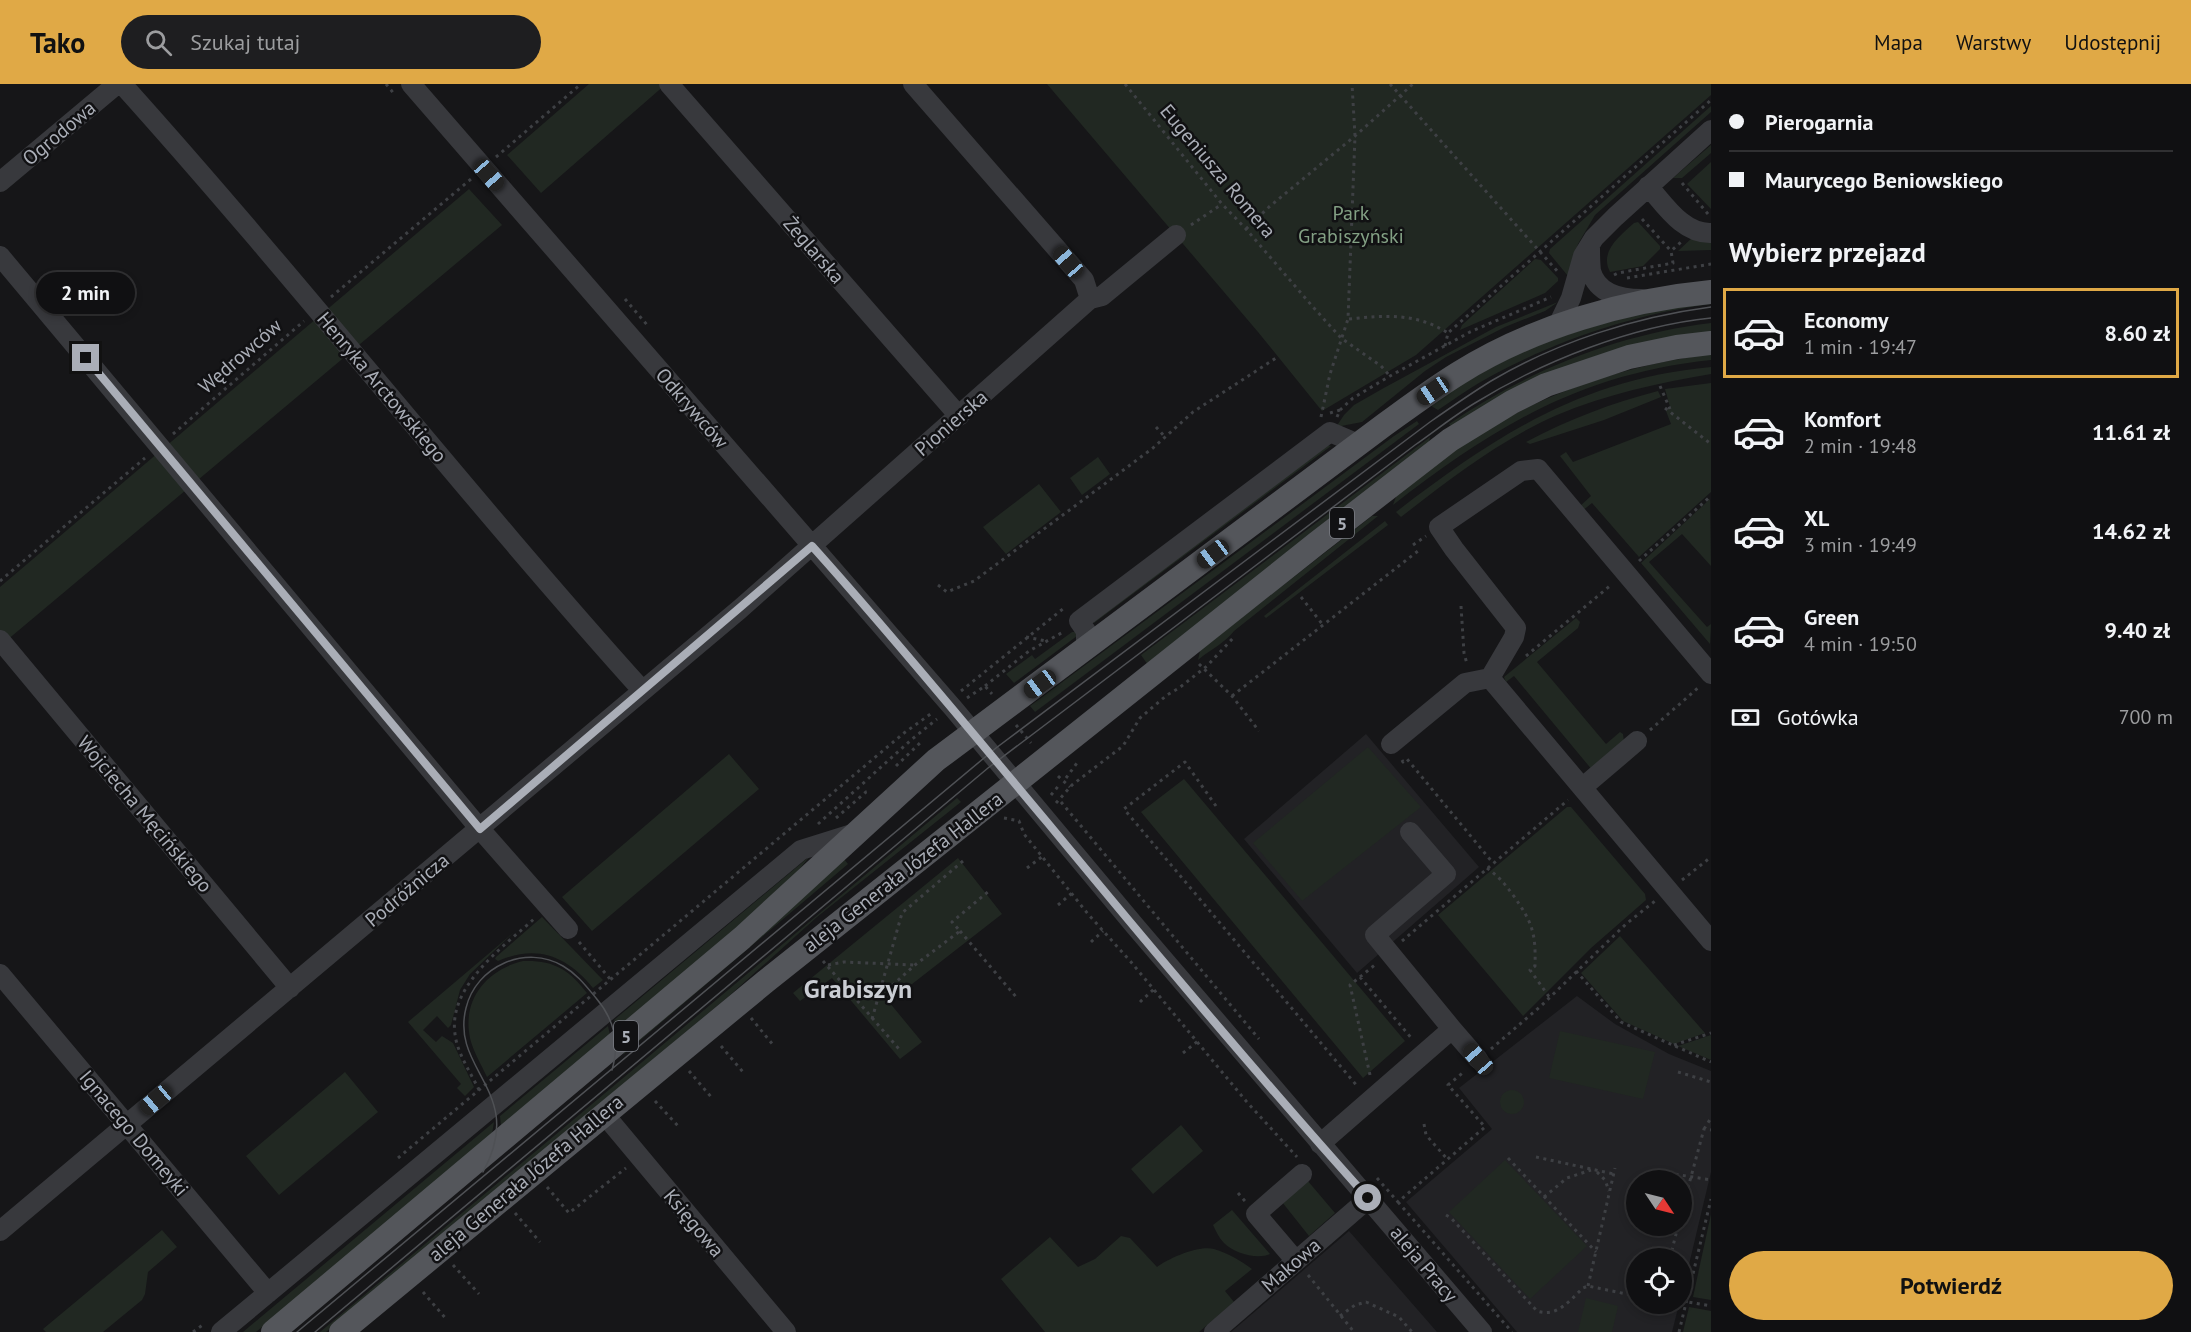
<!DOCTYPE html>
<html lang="pl">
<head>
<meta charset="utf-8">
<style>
  body { margin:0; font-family:"PT Sans",sans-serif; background:#1e1e20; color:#f1f3f6; height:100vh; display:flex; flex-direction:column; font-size:22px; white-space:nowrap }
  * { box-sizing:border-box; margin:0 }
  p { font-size:20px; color:#9c9d9f }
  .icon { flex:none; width:33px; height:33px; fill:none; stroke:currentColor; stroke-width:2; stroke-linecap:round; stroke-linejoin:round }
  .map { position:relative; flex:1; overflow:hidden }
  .drawer { display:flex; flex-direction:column; background:#101012; width:480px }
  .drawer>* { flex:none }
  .banner { display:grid; align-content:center; height:132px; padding:0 18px; background:#101012 }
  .needle { width:39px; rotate:125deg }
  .fabs { position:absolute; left:1626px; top:1086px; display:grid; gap:12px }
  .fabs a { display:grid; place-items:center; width:66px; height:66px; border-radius:50%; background:#101012; box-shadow:0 3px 9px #0003,0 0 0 2px #303032; font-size:30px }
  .end { position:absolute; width:27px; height:27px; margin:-14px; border:8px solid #aaaeb7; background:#111; box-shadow:0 0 0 3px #111 }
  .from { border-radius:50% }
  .bubble { position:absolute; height:42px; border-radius:21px; background:#101012; box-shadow:0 3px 9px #0003,0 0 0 2px #303032; font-size:20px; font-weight:800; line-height:42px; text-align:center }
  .car { position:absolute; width:18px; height:36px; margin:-18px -9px; border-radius:8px; box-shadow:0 0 4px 2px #0007; background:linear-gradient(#222 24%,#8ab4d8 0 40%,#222 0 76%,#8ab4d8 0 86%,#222 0) }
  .banner b { display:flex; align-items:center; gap:21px; height:57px; font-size:22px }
  .banner b+b { border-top:2px solid #303032 }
  .banner i { width:15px; height:15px; background:#f1f3f6 }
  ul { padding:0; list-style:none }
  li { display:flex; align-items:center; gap:18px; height:90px; margin:0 12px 9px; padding:0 6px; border:3px solid transparent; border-radius:0px }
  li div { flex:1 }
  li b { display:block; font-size:22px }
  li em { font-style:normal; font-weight:800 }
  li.selected { border-color:#e0a946 }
  li>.icon { width:54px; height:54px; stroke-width:1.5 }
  h2 { padding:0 18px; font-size:27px; line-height:72px }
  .pay { display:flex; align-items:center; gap:15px; height:66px; padding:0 18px; font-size:22px }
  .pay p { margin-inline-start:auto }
  .primary-button { display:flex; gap:12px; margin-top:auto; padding:12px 18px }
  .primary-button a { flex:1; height:69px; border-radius:36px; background:#e0a946; color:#111; font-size:24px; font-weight:800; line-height:69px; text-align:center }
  header { display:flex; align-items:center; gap:36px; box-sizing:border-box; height:84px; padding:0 30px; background:#e0a946; color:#111 }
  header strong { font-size:28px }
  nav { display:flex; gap:33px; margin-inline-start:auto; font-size:21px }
  .search { width:420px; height:54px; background:#1e1e20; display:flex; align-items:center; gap:15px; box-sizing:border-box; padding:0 21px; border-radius:33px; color:#9c9d9f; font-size:22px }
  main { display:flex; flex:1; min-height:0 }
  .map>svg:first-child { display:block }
  .built { fill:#222225; fill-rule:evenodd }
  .green { fill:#212822 }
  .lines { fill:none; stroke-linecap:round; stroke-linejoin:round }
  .path { stroke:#3e4044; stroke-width:3; stroke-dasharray:3 4.5; stroke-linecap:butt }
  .minor { stroke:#38393d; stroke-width:20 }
  .major { stroke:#54565b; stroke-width:24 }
  .tram { stroke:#4f5155; stroke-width:1.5 }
  .route { stroke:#aaaeb7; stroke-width:8 }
  .labels { text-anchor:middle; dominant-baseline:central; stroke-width:5; stroke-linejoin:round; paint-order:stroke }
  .shield { fill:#111113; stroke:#7c7f86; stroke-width:1.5 }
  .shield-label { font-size:18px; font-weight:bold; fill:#aaaeb7 }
  .street-label { font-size:20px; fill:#aaaeb7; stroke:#111113 }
  .park-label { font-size:20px; fill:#83a084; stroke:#111113 }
  .district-label { font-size:26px; font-weight:bold; fill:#cacdd3; stroke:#111113 }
</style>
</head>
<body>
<header>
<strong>Tako</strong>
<div class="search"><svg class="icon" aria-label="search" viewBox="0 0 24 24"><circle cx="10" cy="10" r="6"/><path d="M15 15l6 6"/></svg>Szukaj tutaj</div>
<nav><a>Mapa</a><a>Warstwy</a><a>Udostępnij</a></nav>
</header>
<main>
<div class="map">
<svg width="1711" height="1248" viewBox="0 0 1711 1248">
  <rect width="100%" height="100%" fill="#161618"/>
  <!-- built -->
  <path class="built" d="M 1366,650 L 1479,783 L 1357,889 L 1244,755 Z
    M 1577,912 L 1615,940 L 1669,970 L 1711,987 L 1711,1088 L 1682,1210 L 1682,1174 L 1636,1174 L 1636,1220 L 1679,1220 L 1672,1248 L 1517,1248 L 1406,1118 L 1492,1045 L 1459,1004 ZM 1636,1096 L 1682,1096 L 1682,1142 L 1636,1142 Z
    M 1349,1147 L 1437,1248 L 1231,1248 L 1285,1202 Z"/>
  <!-- green -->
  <path class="green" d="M 589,0 L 666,0 L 541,109 L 507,71 Z
    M 1047,0 L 1711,0 L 1711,11 L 1416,271 L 1322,327 L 1258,248 Z
    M 1711,22 L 1711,28 L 1595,131 L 1578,160 L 1568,192 L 1549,169 L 1550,165 Z
    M 1711,61 L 1711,69 L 1682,94 L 1673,94 Z
    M 1711,78 L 1711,125 L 1687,100 Z
    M 469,105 L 502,141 L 0,562 L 0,503 Z
    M 1638,138 L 1660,162 L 1660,165 L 1643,182 L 1610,188 C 1599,167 1620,152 1634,139 Z
    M 1693,153 L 1711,156 L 1711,166 L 1678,167 Z
    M 1535,175 L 1541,176 L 1558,194 L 1558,197 L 1545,209 L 1460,246 L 1462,241 Z
    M 1711,217 L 1711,220 C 1635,230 1560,255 1493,291 C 1474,301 1456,314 1438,326 L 1428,320 C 1457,304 1486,285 1516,271 C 1578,243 1644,227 1711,217 Z
    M 1558,218 L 1545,227 L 1505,243 L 1446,273 L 1425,287 L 1362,338 L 1336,343 L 1344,331 L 1354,321 L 1382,305 L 1496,243 Z
    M 1711,239 L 1711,249 L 1452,343 L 1449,340 C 1526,287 1618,250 1711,239 Z
    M 1711,270 L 1711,276 C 1580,290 1495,342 1393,421 L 1397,410 C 1418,394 1438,378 1460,363 C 1535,311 1621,282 1711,270 Z
    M 1711,283 L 1711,290 C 1658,299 1607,310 1557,331 C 1500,356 1450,395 1401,433 L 1396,428 C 1496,351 1582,295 1711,283 Z
    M 1711,299 L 1711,408 L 1639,473 L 1592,419 L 1582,427 L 1579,423 L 1591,412 L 1560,372 L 1566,368 L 1573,378 L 1671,340 L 1666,327 L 1670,323 L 1665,305 Z
    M 1658,307 L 1661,313 L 1604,336 L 1530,360 L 1526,358 C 1569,335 1612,319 1658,307 Z
    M 1417,337 L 1419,340 L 1035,628 L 1030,622 L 1394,352 Z
    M 1430,353 L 1429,359 L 1148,581 L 1141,571 Z
    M 1327,361 L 1331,362 L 1094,539 L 1093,536 Z
    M 1098,373 L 1110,390 L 1082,411 L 1070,394 Z
    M 1039,400 L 1061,428 L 1006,470 L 983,443 Z
    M 1710,415 L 1711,482 L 1682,450 L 1649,478 L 1707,543 L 1711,540 L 1710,560 L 1641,479 Z
    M 1372,432 L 1378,432 L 1234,547 C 1225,559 1211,565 1198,576 L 1200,567 L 1204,563 Z
    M 1385,437 L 1388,441 L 1266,534 L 1264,532 Z
    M 1576,534 L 1580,538 L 1578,544 L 1537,578 L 1606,660 L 1620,648 L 1623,650 L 1624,658 L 1593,687 L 1514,592 L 1506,598 L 1504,593 Z
    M 1072,548 L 1076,548 L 1077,552 L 1014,599 L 1006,590 L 1032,571 L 1035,575 Z
    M 1368,663 L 1421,723 L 1302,817 L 1253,759 Z
    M 729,670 L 759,705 L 592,847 L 562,813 Z
    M 1184,695 L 1405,957 L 1363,994 L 1141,728 Z
    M 957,714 L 961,718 L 817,833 L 729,912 L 326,1248 L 320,1248 Z
    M 1567,723 L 1571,723 L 1645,810 L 1646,816 L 1591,864 L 1523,932 L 1438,831 Z
    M 810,772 L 798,787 L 737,843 L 617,945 L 614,936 Z
    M 958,774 L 1002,830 L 889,918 L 922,958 L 900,975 L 832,894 L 800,917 L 793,909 Z
    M 844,775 L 848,780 L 624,970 L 623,969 Z
    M 542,833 L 603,896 L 593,904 C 567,872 537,860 498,877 L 495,875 L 496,873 Z
    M 514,848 L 470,890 L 460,906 L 451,941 L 448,944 L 437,932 L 423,946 L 436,958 L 442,952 L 453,959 L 474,1003 L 465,1012 L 457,1004 L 461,1000 L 408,938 Z
    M 1620,852 L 1705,949 L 1674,960 L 1623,937 L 1581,889 Z
    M 523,877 C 553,876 569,885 587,909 L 487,993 C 481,980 473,967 470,954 C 462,916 486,886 523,877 Z
    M 608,942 L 610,951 L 501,1042 L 500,1032 Z
    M 1560,947 L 1655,968 L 1643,1015 L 1549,994 Z
    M 1711,951 L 1711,976 L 1678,962 Z
    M 345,988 L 378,1028 L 279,1111 L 246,1072 Z
    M1500 1018a12 12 0 1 1 24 0a12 12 0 1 1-24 0Z
    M 494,1038 L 492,1050 L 256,1248 L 243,1248 Z
    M 1181,1041 L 1203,1067 L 1153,1110 L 1131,1085 Z
    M 1505,1076 L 1587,1162 L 1530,1215 L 1449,1128 Z
    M 1307,1096 L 1335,1129 L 1309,1152 L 1282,1118 Z
    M 1232,1126 L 1270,1170 C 1257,1176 1234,1169 1224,1159 C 1219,1154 1216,1147 1213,1141 Z
    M 1711,1130 L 1711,1216 L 1693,1213 Z
    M 162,1146 L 177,1163 L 148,1188 L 145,1210 L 142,1216 L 103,1248 L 46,1248 L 43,1245 Z
    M 1121,1152 L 1130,1154 L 1157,1183 C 1169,1174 1199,1161 1214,1165 C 1228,1169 1241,1177 1252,1185 L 1225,1207 L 1234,1218 L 1199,1248 L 1045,1248 L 1001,1195 L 1050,1153 L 1078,1183 L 1095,1175 Z
    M 1586,1214 L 1618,1222 L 1612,1248 L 1578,1248 Z
    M 1689,1223 L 1711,1227 L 1711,1248 L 1683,1248 Z"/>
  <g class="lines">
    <!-- path -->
    <path class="path" d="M 386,0 L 395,11
      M 1125,0 L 1222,120 L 1246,145 L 1313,223 L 1341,254 L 1381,282 L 1390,292
      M 1390,0 L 1559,189
      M 496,73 L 581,0
      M 1682,99 L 1708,130
      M 1642,135 L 1671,167
      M 1191,141 L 1222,120
      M 1246,145 L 1269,123 L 1355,52 L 1413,0
      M 1614,191 L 1618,189 L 1673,179 L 1671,167 L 1681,158
      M 1627,194 L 1711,180
      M 331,213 L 471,95
      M 625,215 L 648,242
      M 1349,235 C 1385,231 1417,229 1448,249
      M 1445,262 L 1448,249 L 1711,16
      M 1660,302 L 1670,325
      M 1665,324 L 1711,360
      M 1330,329 L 1340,326
      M 1321,333 L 1330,290 L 1348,235 L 1355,52 L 1352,0
      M 1337,333 L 1340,326 L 1353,314 L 1390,292 L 1470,248 L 1551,213
      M 1156,343 L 1165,353
      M 173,350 L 304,237
      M 1413,461 L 1426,452
      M 1639,477 L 1711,412
      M 0,497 L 145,374
      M 938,501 L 947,508 L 974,497 L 1153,364 L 1193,328 L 1276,274
      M 1301,513 L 1323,541
      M 1461,522 L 1464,569 L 1467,580
      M 1026,553 L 1046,557
      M 1526,572 L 1611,501
      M 1199,580 L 1232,612 L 1259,647
      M 985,602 L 1029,567 L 1065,547
      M 961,607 L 1064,524
      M 1232,612 L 1418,467
      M 967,614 L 985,602 L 992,610
      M 1016,641 L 1031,659
      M 1650,646 L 1699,603
      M 1402,676 L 1403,678 L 1407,675 L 1493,779
      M 896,682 L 921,658
      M 1058,692 L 1070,703
      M 1066,694 L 1077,679
      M 1051,711 L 1060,700
      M 1061,718 L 1259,955
      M 1056,719 L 1072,701 L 1123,662 L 1140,634 L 1167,611 L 1179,604 L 1207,582 L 1234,553
      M 1216,722 L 1185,678 L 1124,725 L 1358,1003
      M 836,734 L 866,708 L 870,707
      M 1004,734 L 1019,737 L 1024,750 L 1088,830 L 1131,878 L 1246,1017 L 1297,1073
      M 818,740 L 911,656 L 937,635
      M 963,777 L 902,829 L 878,914 L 915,881 L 960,847 L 952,838 L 989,807
      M 1027,784 L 1043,772
      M 1487,784 C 1498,792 1505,800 1513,811 C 1532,838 1536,848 1535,882 L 1530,886 L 1550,914
      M 1682,796 L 1711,773
      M 1058,821 L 1072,809
      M 960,847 L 1017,914
      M 1402,857 L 1568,716
      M 579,858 L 611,896
      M 1091,858 L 1103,847
      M 823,877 L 899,965
      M 828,881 L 844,878 L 914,881
      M 1576,887 L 1621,938 L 1711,978
      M 1360,893 L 1413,956
      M 1140,918 L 1154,905
      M 751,934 L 774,962
      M 872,935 L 878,914
      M 1674,961 L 1711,949
      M 721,962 L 743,988
      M 1491,965 L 1542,921 L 1626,840 L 1655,817
      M 1183,969 L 1198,957
      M 689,987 L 712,1014
      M 1678,988 L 1711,998
      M 1370,991 L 1350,901 L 1376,880
      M 479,1006 C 471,989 457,969 455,950 C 448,902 503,863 534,835
      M 655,1017 L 678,1042
      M 1424,1040 L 1426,1051 L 1448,1076
      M 1704,1045 L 1711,1034
      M 1536,1073 L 1614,1090
      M 398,1074 L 904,649 L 932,629
      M 1508,1074 L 1596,1168
      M 1597,1088 L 1605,1096 L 1609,1107
      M 1668,1089 L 1711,1096
      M 1377,1094 L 1398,1118 L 1485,1043 L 1448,1001 L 1465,987
      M 547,1103 L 569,1129 L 626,1084
      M 1238,1109 L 1245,1117
      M 1544,1113 L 1567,1094 L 1591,1086
      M 1398,1118 L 1512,1248
      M 1682,1126 L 1704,1045 L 1711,1046
      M 515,1129 L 540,1158
      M 1446,1131 L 1451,1134 L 1537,1227 C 1557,1234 1570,1216 1583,1204 L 1588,1202 L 1636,1212
      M 1654,1163 L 1653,1169 L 1671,1173
      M 1670,1174 L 1678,1142
      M 453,1181 L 479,1210
      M 1308,1191 L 1354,1248
      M 1588,1202 L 1615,1084
      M 423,1208 L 447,1236
      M 1682,1217 L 1711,1222
      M 1340,1232 L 1355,1221 L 1366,1218 L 1399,1233 L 1412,1248
      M 193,1248 L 204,1240
      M 1679,1248 L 1711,1115"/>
    <!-- minor -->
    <path class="minor" d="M 122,0 C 300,198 464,408 642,606
      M 411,0 L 953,624 L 1135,842 L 1482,1248
      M 669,0 L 959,332
      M 913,0 L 1084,196 L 1090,215
      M 0,98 L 117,0
      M 1648,102 C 1665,121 1683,150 1711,149
      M 1590,162 C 1590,170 1590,179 1591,187 C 1597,210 1622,215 1642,215
      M 0,172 L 480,745 L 568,845
      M 1557,243 L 1571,214 L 1583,172 L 1594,154 L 1615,133 L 1711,46
      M 0,556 L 290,904
      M 1086,565 L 1086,547 L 1079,537 L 1330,348 L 1358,360
      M 1490,594 L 1514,553 L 1516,544 L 1454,465 L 1439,443 L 1521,387 L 1538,385 L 1711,590
      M 1391,660 L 1465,599 L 1490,594 L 1711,857
      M 1583,703 L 1637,657
      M 0,890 L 268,1209
      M 1452,945 L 1478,975
      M 604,1030 L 786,1248
      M 1320,1060 L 1452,945 L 1375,851 L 1446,790 L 1410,748
      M 0,1147 L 740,525 L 1090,215 L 1102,212 L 1176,151
      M 1296,1177 L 1256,1130 L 1302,1090
      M 221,1248 L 801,766 L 852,750
      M 1214,1248 L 1369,1114"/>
    <!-- major -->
    <path class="major" d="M 273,1248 L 742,854 L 936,676 L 1384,341 C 1409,323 1433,305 1459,289 C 1532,243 1626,216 1711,208
      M 341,1248 L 765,898 L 1317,459 L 1450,356 L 1512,318 L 1546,301 L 1629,273 L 1677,263 L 1711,259"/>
    <!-- tram -->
    <path class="tram" d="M 483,1088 C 527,1008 450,987 466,924 C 476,882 526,860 563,882 C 577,890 586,902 596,914 C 614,935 620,959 612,986
      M 297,1248 L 996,664 L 1430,338 C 1450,324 1470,310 1491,297 C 1557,258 1635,233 1711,223
      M 315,1248 L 988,684 L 1415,361 C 1435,347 1455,331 1475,319 C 1543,277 1632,242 1711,234"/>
  </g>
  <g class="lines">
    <!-- route -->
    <path class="route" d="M 86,274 L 480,745 L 812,462 C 893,552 969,645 1047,738 C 1152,865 1258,992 1368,1114"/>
  </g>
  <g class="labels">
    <!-- shield labels -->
    <g class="shield">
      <rect x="1330" y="424" width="24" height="30" rx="4.5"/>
      <rect x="614" y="937" width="24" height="30" rx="4.5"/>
    </g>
    <g class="shield-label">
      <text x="1342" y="439">5</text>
      <text x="626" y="952">5</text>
    </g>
    <!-- street labels -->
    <g class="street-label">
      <text transform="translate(59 49) rotate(-40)">Ogrodowa</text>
      <text transform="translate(1218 87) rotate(50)">Eugeniusza Romera</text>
      <text transform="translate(814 166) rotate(49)">Żeglarska</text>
      <text transform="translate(240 272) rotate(-41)">Wędrowców</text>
      <text transform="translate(382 303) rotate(50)">Henryka Arctowskiego</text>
      <text transform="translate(692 324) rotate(49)">Odkrywców</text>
      <text transform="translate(951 339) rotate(-41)">Pionierska</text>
      <text transform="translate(145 730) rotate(50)">Wojciecha Męcińskiego</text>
      <text transform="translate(903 788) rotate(-38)">aleja Generała Józefa Hallera</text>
      <text transform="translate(407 806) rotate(-40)">Podróżnicza</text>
      <text transform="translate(134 1049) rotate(50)">Ignacego Domeyki</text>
      <text transform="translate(526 1094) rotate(-40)">aleja Generała Józefa Hallera</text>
      <text transform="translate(694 1139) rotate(50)">Księgowa</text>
      <text transform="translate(1424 1180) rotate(50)">aleja Pracy</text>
      <text transform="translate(1291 1181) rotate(-41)">Makowa</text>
    </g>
    <!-- park labels -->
    <g class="park-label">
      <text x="1351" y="129">Park<tspan x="1351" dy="23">Grabiszyński</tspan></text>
    </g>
    <!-- district labels -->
    <g class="district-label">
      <text x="858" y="904">Grabiszyn</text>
    </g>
  </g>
</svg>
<div class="fabs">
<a><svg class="needle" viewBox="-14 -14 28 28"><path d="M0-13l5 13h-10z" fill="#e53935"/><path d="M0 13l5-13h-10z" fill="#9c9d9f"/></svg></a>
<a><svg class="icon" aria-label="locate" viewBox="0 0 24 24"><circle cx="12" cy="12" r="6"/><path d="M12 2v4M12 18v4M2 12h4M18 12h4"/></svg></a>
</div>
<i class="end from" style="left:1368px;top:1114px"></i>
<i class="end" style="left:86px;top:274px"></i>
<div class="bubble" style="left:36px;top:188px;width:99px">2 min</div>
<i class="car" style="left:489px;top:91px;rotate:139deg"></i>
<i class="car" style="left:1068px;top:178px;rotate:319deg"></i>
<i class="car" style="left:1433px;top:307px;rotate:236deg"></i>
<i class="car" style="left:1213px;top:470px;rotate:233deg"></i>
<i class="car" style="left:1040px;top:600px;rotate:234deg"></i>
<i class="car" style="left:1478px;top:975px;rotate:319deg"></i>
<i class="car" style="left:156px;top:1016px;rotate:230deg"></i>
</div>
<section class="drawer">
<div class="banner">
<b><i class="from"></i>Pierogarnia</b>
<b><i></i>Maurycego Beniowskiego</b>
</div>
<h2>Wybierz przejazd</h2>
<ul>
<li class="selected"><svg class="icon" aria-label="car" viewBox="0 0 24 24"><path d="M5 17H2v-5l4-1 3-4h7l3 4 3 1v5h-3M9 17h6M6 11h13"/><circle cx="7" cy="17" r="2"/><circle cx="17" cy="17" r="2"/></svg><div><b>Economy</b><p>1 min · 19:47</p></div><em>8.60 zł</em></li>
<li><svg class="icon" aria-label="car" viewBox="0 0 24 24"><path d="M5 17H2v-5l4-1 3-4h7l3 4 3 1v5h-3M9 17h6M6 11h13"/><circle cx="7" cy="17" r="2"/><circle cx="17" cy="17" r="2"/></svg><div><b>Komfort</b><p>2 min · 19:48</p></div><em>11.61 zł</em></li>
<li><svg class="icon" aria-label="car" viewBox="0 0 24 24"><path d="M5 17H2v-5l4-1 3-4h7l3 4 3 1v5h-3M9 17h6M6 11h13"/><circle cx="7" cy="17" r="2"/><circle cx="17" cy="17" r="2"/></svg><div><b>XL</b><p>3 min · 19:49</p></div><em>14.62 zł</em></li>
<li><svg class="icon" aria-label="car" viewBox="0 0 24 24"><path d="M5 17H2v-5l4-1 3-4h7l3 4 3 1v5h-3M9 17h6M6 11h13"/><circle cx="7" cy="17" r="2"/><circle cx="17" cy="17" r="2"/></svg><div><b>Green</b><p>4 min · 19:50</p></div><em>9.40 zł</em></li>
</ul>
<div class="pay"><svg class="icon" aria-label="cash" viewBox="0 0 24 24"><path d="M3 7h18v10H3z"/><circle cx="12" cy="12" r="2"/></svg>Gotówka<p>700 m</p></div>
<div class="primary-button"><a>Potwierdź</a></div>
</section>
</main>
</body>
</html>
